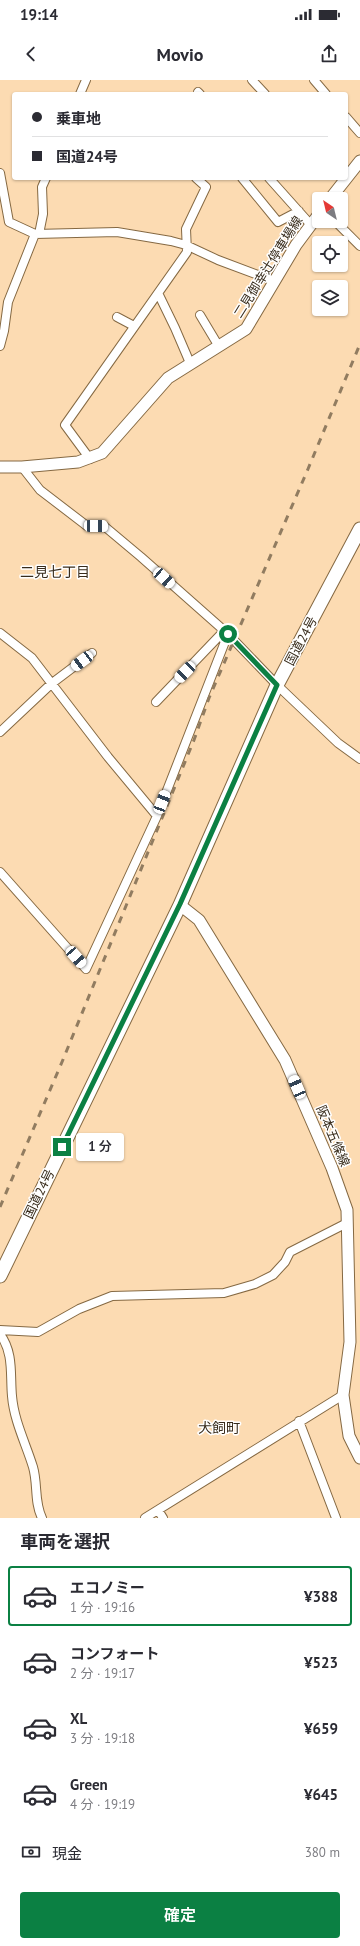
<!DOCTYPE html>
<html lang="ja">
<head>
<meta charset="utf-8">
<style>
  body { margin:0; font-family:"PT Sans","Noto Sans JP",sans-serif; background:#f7f7f7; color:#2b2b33; height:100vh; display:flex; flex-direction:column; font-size:15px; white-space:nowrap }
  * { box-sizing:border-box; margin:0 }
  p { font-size:13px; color:#7c7c81 }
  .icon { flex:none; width:22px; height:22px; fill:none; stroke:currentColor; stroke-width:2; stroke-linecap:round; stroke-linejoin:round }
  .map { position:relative; height:1438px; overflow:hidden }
  .sheet { display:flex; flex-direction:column; background:#fff; flex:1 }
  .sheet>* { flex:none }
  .guide { position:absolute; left:12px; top:12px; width:336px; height:88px; border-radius:4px; box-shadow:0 1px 3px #0004; display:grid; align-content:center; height:88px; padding:0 20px; background:#fff }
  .needle { width:26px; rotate:325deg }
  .fabs { position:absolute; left:312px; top:112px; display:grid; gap:8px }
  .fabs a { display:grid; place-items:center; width:36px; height:36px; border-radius:4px; background:#fff; box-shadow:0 1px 3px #0004; font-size:20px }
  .end { position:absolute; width:18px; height:18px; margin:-9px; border:5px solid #0b8043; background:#fff; box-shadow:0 0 0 2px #fff }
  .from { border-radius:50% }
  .bubble { position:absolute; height:28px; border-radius:4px; background:#fff; box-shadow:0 1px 3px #0004; font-size:13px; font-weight:600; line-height:28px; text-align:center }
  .car { position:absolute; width:12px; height:24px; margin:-12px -6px; border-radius:5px; box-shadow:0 0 3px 1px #0007; background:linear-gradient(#fff 24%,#345 0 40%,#fff 0 76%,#345 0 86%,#fff 0) }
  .guide b { display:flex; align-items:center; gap:14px; height:38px; font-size:15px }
  .guide b+b { border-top:1px solid #e1e1e2 }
  .guide i { width:10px; height:10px; background:#2b2b33 }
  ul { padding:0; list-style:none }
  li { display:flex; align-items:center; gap:12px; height:60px; margin:0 8px 6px; padding:0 12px; border:2px solid transparent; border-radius:4px }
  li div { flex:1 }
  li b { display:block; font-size:15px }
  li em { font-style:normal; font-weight:600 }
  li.selected { border-color:#0b8043 }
  li>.icon { width:36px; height:36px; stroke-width:1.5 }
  h2 { padding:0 20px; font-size:18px; line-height:48px }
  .pay { display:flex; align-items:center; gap:10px; height:44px; padding:0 20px; font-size:15px }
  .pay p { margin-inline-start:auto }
  .cta { display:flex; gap:8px; margin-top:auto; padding:8px 20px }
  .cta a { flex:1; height:46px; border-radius:4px; background:#0b8043; color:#fff; font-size:16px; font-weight:600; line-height:46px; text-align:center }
  .status { display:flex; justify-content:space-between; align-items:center; height:28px; padding:0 20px; background:#fff; direction:ltr }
  .status svg { height:11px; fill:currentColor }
  header { display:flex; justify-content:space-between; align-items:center; height:52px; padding:0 20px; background:#fff; font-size:18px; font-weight:600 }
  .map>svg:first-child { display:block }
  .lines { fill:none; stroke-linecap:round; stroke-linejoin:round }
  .minor-casing { stroke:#856943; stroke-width:10 }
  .secondary-casing { stroke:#856943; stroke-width:13 }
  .trunk-casing { stroke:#856943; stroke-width:15 }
  .minor { stroke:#fff; stroke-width:8 }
  .secondary { stroke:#fff; stroke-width:11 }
  .trunk { stroke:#fff; stroke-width:13 }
  .rail { stroke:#917c60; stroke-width:3; stroke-dasharray:7 7; stroke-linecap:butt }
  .route { stroke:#0b8043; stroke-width:5 }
  .labels { text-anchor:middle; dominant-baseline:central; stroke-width:3; stroke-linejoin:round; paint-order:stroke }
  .street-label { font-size:13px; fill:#382c1c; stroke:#fff }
  .neighbourhood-label { font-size:14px; fill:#382c1c; stroke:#fff }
</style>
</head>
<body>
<div class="status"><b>19:14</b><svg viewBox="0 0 49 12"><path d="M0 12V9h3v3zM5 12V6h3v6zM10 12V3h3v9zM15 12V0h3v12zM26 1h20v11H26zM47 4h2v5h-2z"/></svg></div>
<header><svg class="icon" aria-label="back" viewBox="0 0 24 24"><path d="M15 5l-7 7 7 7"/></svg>Movio<svg class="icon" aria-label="share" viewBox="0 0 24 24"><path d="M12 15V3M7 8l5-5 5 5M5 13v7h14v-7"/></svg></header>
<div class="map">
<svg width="360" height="1438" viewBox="0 0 360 1438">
  <rect width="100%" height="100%" fill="#fcdbb2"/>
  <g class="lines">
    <!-- minor casing -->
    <g class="minor-casing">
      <path id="minor" d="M 252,0 L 265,14
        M 314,0 L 326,14
        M 198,12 L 200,14
        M 80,14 L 86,0
        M 346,37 L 360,53
        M 0,93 L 9,142 L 35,154 L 117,152 L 171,161 L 186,165 L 218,180 L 274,201
        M 242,98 L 278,142 L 299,131
        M 269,98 L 311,145
        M 335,141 L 360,166
        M 39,154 L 43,134 L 42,107 L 46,98
        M 158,213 L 175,248 L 190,283
        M 200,235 L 218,265
        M 117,237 L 134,246
        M 0,266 L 4,251 L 8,222 L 35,154
        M 90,379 L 65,345 L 187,172 L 186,149 L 206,107 L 196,98
        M 22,387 L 40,410 L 87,446 L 104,446 L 141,477 L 228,554 L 277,605 L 338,663 L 360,679
        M 0,553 L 32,578 L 108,677 L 157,736
        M 156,622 L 224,551
        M 0,652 L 51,604 L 92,573
        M 0,792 L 86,889 L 157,736 L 228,554
        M 0,1250 L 38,1252 L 79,1229 L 112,1216 L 224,1213 L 255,1204 L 273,1195 L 285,1182 L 290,1172 L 347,1143
        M 0,1254 C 14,1273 10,1295 12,1316 C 14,1341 26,1364 33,1387 C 38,1404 34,1422 42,1438
        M 299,1341 L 336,1438
        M 158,1430 L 163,1438
        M 145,1438 L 343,1315"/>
    </g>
    <!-- secondary casing -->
    <g class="secondary-casing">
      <path id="secondary" d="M 330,119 L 360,81
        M 0,387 L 22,387 L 78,382 L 102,373 L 168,298 L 246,249 L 296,165 L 319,134
        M 180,825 L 199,840 L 285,980 L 332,1088 L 347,1130 L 350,1262 L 343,1315 L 349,1356 L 360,1378"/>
    </g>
    <!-- trunk casing -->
    <g class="trunk-casing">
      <path id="trunk" d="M 0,1196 L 180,825 L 277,605 L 360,449"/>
    </g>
    <!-- minor -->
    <use href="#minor" class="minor"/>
    <!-- secondary -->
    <use href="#secondary" class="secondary"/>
    <!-- trunk -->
    <use href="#trunk" class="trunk"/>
    <!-- rail -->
    <path class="rail" d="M 0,1127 L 62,982 L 194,660 L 209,618 L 308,389 L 360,264"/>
  </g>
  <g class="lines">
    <!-- route -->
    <path class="route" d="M 62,1067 L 180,824 L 277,605 L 228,554"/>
  </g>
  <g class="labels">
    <!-- street labels -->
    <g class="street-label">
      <text transform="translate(268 187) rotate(-58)">二見御幸辻停車場線</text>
      <text transform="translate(301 561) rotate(-62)">国道24号</text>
      <text transform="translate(333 1056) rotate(67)">阪本五條線</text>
      <text transform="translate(39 1114) rotate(-64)">国道24号</text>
    </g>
    <!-- neighbourhood labels -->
    <g class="neighbourhood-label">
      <text x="55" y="492">二見七丁目</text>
      <text x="219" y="1348">犬飼町</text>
    </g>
  </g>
</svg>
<div class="fabs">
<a><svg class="needle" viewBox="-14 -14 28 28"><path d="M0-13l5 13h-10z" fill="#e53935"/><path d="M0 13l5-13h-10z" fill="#7c7c81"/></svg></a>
<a><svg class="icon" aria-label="locate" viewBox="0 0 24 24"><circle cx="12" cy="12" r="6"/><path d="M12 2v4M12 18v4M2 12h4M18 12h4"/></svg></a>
<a><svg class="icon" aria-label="layers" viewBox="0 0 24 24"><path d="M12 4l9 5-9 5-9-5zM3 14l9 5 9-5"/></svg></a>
</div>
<i class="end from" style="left:228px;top:554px"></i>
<i class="end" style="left:62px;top:1067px"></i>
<div class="bubble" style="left:76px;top:1053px;width:48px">1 分</div>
<i class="car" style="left:96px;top:446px;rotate:91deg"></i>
<i class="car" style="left:164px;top:498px;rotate:132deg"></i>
<i class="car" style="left:82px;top:581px;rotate:233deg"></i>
<i class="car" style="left:185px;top:592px;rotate:224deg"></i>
<i class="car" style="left:162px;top:722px;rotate:21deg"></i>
<i class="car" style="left:76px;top:877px;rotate:139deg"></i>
<i class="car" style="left:297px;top:1007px;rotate:337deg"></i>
<div class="guide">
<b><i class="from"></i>乗車地</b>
<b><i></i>国道24号</b>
</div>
</div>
<section class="sheet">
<h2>車両を選択</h2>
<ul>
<li class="selected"><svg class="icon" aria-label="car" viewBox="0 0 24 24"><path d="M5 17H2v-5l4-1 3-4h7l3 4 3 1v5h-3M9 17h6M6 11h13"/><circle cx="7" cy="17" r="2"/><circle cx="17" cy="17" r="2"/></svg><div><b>エコノミー</b><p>1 分 · 19:16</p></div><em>¥388</em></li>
<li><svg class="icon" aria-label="car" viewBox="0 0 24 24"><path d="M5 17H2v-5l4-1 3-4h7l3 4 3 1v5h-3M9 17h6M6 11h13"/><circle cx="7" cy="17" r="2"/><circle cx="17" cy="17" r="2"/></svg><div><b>コンフォート</b><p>2 分 · 19:17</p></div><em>¥523</em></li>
<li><svg class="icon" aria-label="car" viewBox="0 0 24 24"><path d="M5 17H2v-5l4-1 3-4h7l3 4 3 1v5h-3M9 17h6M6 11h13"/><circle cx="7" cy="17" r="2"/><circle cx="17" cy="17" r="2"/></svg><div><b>XL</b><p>3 分 · 19:18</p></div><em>¥659</em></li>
<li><svg class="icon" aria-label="car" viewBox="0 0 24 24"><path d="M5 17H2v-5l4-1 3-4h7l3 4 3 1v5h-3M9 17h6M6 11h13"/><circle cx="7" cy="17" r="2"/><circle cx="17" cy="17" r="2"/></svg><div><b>Green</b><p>4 分 · 19:19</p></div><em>¥645</em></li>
</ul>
<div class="pay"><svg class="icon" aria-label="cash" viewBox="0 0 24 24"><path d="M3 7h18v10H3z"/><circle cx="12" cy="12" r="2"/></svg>現金<p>380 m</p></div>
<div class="cta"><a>確定</a></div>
</section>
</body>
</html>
